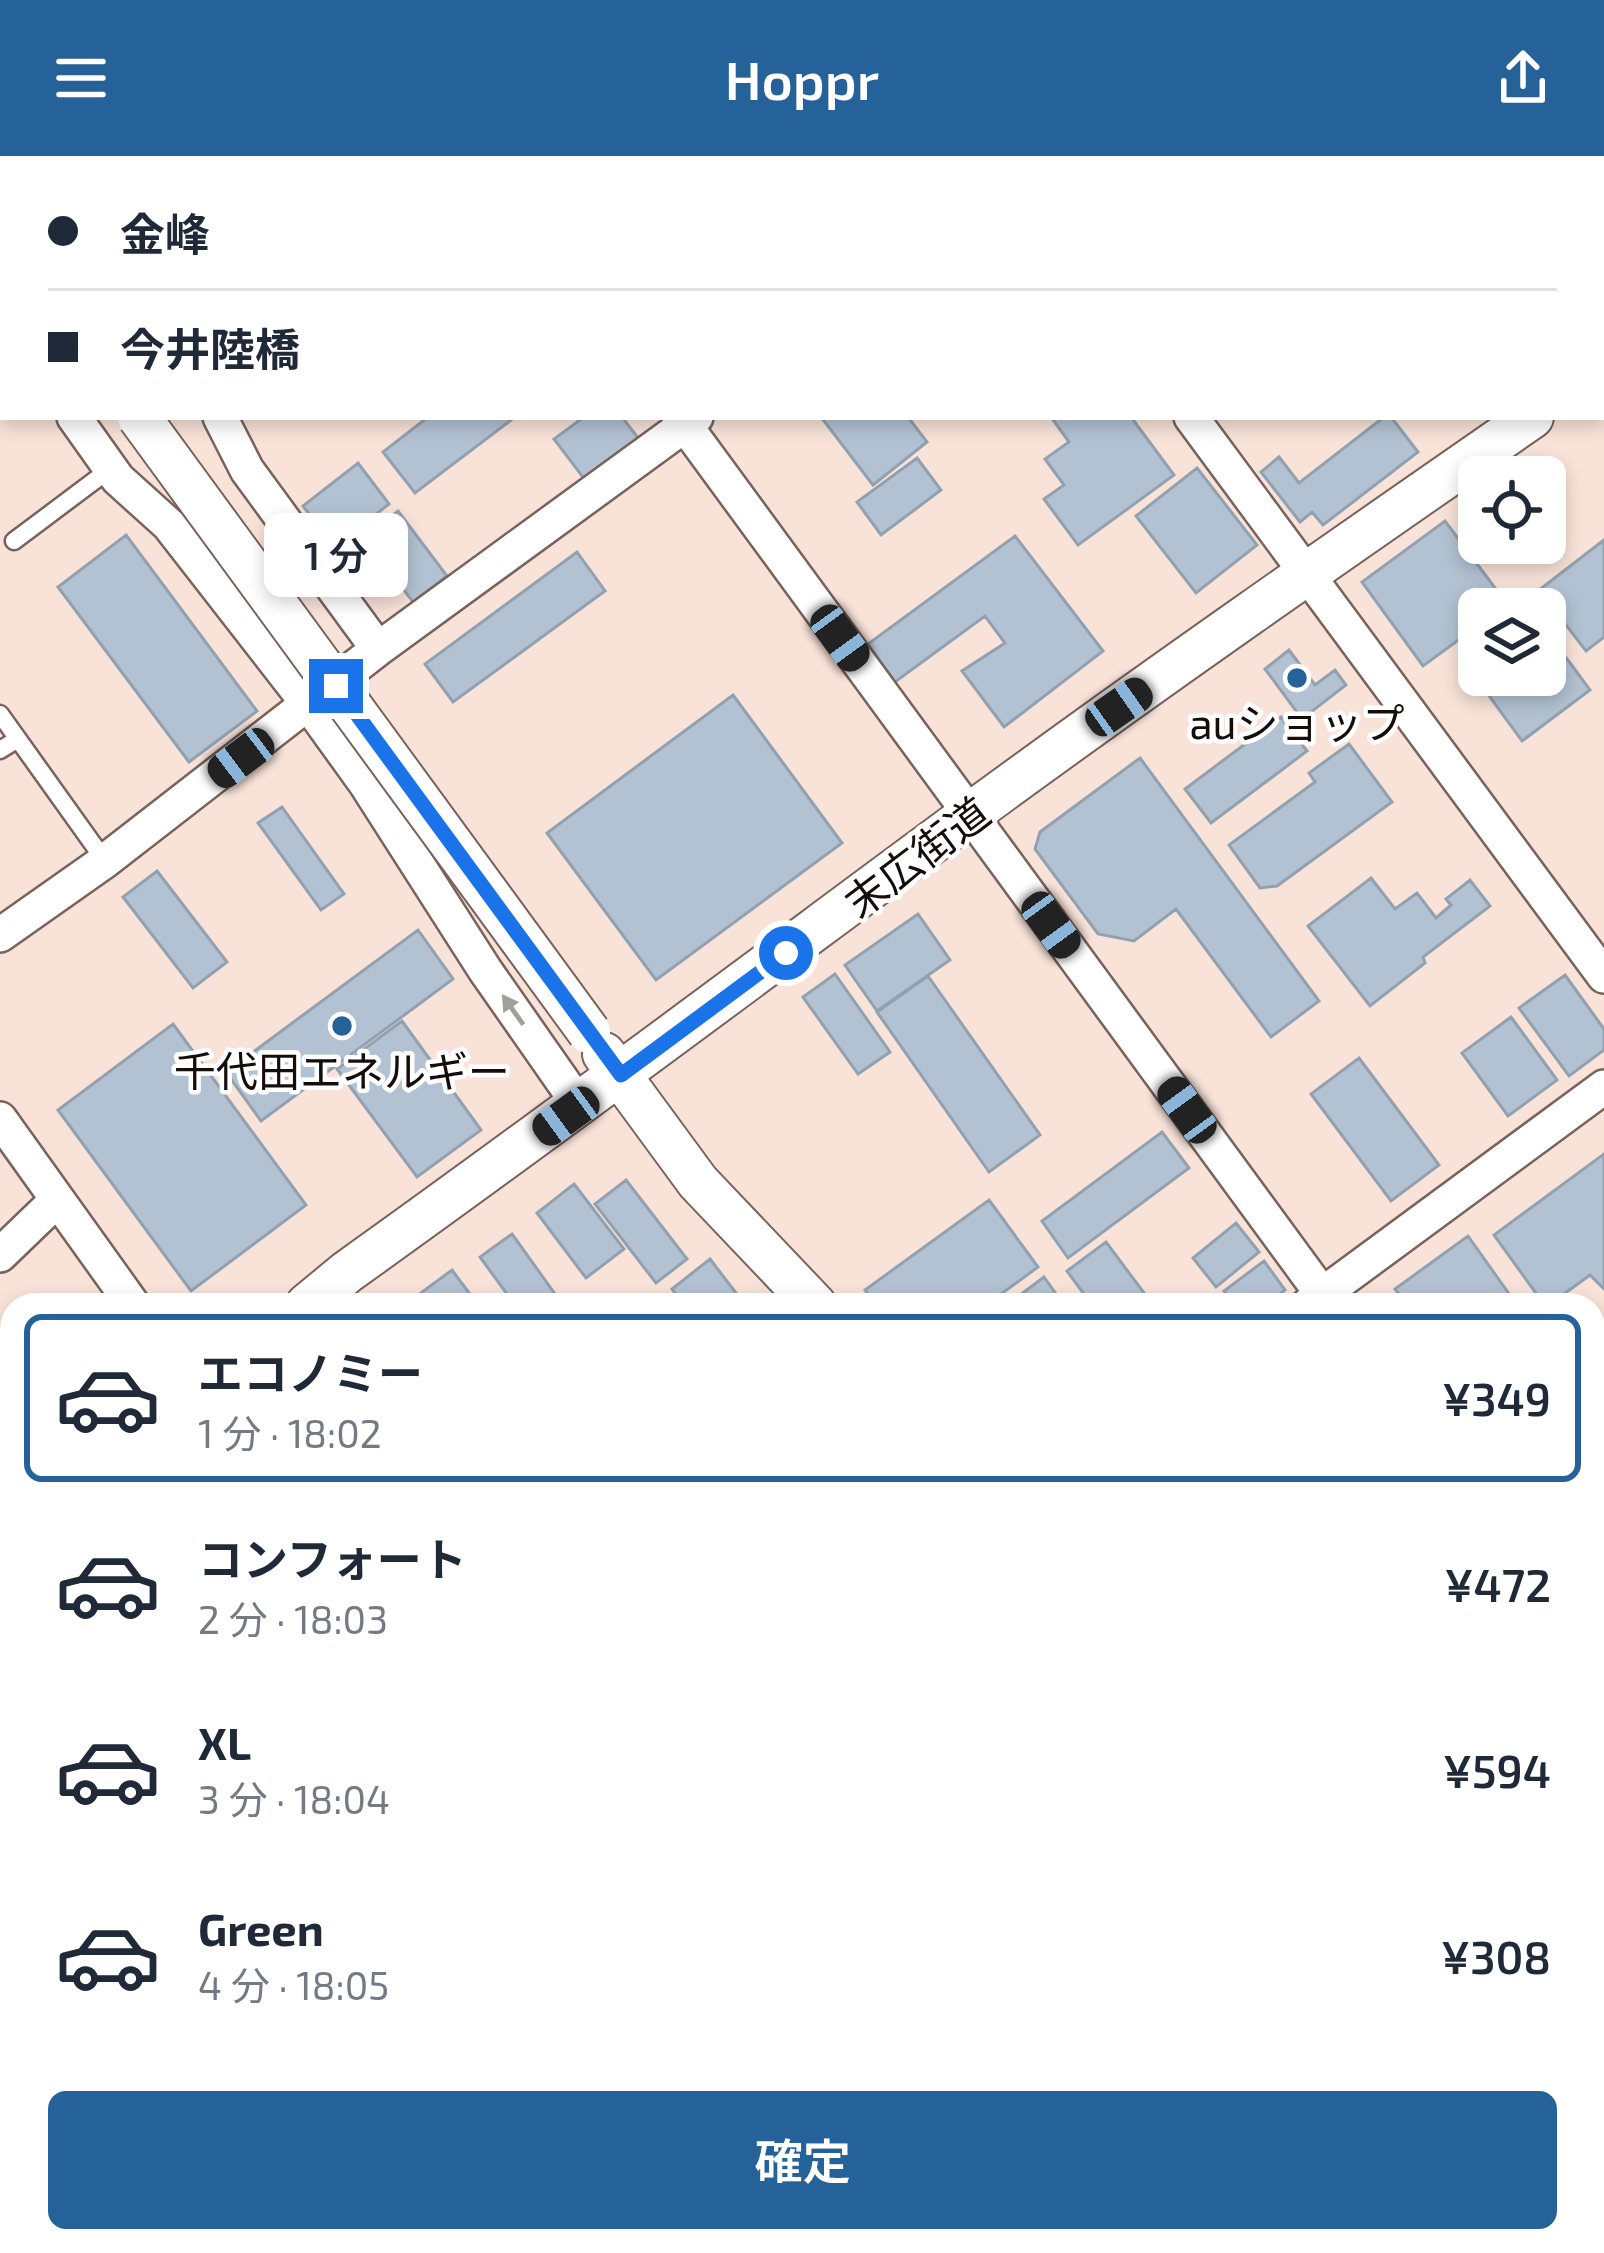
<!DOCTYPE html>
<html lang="ja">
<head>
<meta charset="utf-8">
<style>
  body { margin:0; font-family:"Exo 2","Noto Sans JP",sans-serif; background:#f2f2f3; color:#1f2937; height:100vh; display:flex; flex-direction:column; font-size:45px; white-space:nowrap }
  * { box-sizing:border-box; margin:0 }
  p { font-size:39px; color:#747a83 }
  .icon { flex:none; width:66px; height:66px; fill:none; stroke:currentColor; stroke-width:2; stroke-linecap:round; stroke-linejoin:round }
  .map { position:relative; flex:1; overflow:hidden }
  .drawer { position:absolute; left:0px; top:1137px; width:1605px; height:960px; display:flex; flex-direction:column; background:#fff; border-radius:36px 36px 0 0; box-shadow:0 6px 18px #0003 }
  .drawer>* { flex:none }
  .banner { position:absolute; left:0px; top:0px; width:1605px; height:264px; box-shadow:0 6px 18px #0003; display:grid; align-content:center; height:264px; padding:0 48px; background:#fff }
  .controls { position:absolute; left:1458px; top:300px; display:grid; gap:24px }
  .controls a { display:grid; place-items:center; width:108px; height:108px; border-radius:18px; background:#fff; box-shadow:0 6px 18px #0003; font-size:60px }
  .end { position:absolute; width:54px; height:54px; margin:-27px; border:15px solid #1a73e8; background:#fff; box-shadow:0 0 0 6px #fff }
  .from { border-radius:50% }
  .bubble { position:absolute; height:84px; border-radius:18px; background:#fff; box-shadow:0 6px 18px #0003; font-size:39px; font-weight:600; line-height:84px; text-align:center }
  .car { position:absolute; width:36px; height:72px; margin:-36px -18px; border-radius:15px; box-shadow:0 0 9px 3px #0007; background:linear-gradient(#222 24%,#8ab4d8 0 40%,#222 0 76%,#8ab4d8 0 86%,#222 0) }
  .banner b { display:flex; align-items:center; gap:42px; height:114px; font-size:45px }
  .banner b+b { border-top:3px solid #e0e1e3 }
  .banner i { width:30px; height:30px; background:#1f2937 }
  ul { padding:21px 0 0; list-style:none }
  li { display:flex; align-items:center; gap:36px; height:168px; margin:0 24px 18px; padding:0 24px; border:6px solid transparent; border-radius:18px }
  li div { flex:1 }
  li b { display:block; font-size:45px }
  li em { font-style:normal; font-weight:600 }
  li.current { border-color:#256299 }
  li>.icon { width:108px; height:108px; stroke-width:1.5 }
  .cta { display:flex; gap:24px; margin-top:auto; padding:24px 48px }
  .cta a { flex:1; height:138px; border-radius:18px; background:#256299; color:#fff; font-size:48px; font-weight:600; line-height:138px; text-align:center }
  header { display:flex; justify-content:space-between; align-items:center; height:156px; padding:0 48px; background:#256299; color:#fff; font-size:54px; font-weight:600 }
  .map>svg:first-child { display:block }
  .green { fill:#e3a48a }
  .building { fill:#b3c2d2; stroke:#92a1b0; stroke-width:3 }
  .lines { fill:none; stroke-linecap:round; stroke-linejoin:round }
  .service-casing { stroke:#77635b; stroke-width:21 }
  .minor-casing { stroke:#77635b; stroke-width:38 }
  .tertiary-casing { stroke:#77635b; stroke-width:46 }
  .service { stroke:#fff; stroke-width:16 }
  .minor { stroke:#fff; stroke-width:33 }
  .tertiary { stroke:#fff; stroke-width:42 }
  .rail-casing { stroke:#796b65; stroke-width:14 }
  .rail { stroke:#fff; stroke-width:9; stroke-dasharray:27; stroke-linecap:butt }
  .tertiary-bridge-casing { stroke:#77635b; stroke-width:46; stroke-linecap:butt }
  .tertiary-bridge { stroke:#fff; stroke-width:42 }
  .oneway { fill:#a19e9d }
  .route { stroke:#1a73e8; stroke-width:15 }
  .poi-dot { fill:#256299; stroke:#fff; stroke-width:4.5 }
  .labels { text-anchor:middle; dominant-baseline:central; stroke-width:9; stroke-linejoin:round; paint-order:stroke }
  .poi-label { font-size:42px; fill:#140d0a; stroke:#fff }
  .street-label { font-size:42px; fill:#140d0a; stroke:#fff }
</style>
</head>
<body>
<header><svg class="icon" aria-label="menu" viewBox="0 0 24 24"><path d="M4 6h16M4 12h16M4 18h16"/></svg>Hoppr<svg class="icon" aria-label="share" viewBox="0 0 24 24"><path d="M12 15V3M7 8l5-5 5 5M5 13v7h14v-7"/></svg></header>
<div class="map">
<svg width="1604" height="2097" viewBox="0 0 1604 2097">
  <rect width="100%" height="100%" fill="#f9e3d9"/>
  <!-- green -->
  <path class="green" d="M 1604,1887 L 1604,2097 L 1592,2097 L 1583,2085 L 1593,2085 L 1593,1895 Z"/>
  <!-- building -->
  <path class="building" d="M 770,0 L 951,0 L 953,3 L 773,3 Z
    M 428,261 L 515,261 L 415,337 L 383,296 Z
    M 584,261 L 622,261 L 639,283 L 585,324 L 554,283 Z
    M 821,261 L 908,261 L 927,286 L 873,329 Z
    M 1051,261 L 1131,261 L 1174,319 L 1078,389 L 1044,343 L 1064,329 L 1045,303 L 1069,286 Z
    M 1384,261 L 1391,261 L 1418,296 L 1323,369 L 1312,356 L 1300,366 L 1261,316 L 1279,301 L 1299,327 Z
    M 917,302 L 941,334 L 881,379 L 857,346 Z
    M 358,307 L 389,348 L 334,391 L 303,350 Z
    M 1197,312 L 1257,389 L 1196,437 L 1136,360 Z
    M 398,355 L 447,420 L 413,446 L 363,381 Z
    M 1445,365 L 1507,448 L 1500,453 L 1479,453 L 1479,469 L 1423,510 L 1362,426 Z
    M 126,379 L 257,555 L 189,606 L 58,431 Z
    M 1015,380 L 1103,495 L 1004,571 L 962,515 L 1005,487 L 985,460 L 895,526 L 868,488 Z
    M 1604,384 L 1604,481 L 1586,495 L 1539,434 Z
    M 577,396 L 605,435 L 453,546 L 425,508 Z
    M 1545,473 L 1590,534 L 1522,585 L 1460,500 L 1479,486 L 1479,519 L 1545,519 Z
    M 1289,494 L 1315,529 L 1335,514 L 1346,529 L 1302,563 L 1265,513 Z
    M 733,539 L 842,687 L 656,824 L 547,677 Z
    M 1281,561 L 1307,595 L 1211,667 L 1185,633 Z
    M 1349,588 L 1392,646 L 1277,730 L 1260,732 L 1229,689 L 1315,626 L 1309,617 Z
    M 1140,602 L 1319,845 L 1271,881 L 1176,753 L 1134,785 L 1098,778 L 1035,693 L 1040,676 Z
    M 282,651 L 344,738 L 321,754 L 258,667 Z
    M 157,715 L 227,806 L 193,832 L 123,741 Z
    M 1371,722 L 1395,753 L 1417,737 L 1436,762 L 1451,749 L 1446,743 L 1470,724 L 1490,750 L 1423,801 L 1425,807 L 1370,850 L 1308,770 Z
    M 918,758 L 950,804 L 877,855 L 845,809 Z
    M 418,774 L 453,823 L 261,965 L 226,916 Z
    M 835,818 L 890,896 L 858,918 L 803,841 Z
    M 1565,819 L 1604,873 L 1604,894 L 1569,920 L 1519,852 Z
    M 928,820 L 1040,979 L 989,1016 L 877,856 Z
    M 1511,861 L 1557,924 L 1508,960 L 1462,897 Z
    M 402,865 L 481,974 L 417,1021 L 337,913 Z
    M 173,868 L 306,1049 L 191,1135 L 58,954 Z
    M 1359,902 L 1439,1009 L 1391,1045 L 1311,938 Z
    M 1162,976 L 1189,1012 L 1068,1102 L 1042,1065 Z
    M 1604,998 L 1604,1133 L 1590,1119 L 1549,1149 L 1526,1149 L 1538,1140 L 1494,1079 Z
    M 626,1024 L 687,1103 L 656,1127 L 595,1048 Z
    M 574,1028 L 624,1093 L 586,1122 L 537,1057 Z
    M 989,1044 L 1038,1111 L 986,1149 L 876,1149 L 865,1134 Z
    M 1236,1067 L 1259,1096 L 1216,1131 L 1193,1102 Z
    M 512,1078 L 563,1149 L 515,1149 L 480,1101 Z
    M 1468,1080 L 1517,1149 L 1407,1149 L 1395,1133 Z
    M 1106,1086 L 1153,1149 L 1092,1149 L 1067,1115 Z
    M 710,1103 L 736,1137 L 721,1149 L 684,1149 L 672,1133 Z
    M 1264,1105 L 1285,1134 L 1266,1149 L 1235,1149 L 1224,1135 Z
    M 452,1114 L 478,1149 L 419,1149 L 414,1142 Z
    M 1044,1121 L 1064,1149 L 1007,1149 Z
    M 1593,1254 L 1604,1269 L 1604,1420 L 1593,1405 Z
    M 12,1733 L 12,2085 L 48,2085 L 20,2097 L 0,2097 L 0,1738 Z
    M 1164,2085 L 1145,2097 L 1094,2097 L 1089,2086 Z
    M 1208,2085 L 1247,2085 L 1252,2096 L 1214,2097 Z
    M 1465,2085 L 1570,2085 L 1579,2097 L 1474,2097 Z"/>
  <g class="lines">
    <!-- service casing -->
    <g class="service-casing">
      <path id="service" d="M 14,385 L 110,313
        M 0,558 L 105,705
        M 0,594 L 18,583"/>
    </g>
    <!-- minor casing -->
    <g class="minor-casing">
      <path id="minor" d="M 491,0 L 494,3
        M 1003,0 L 1005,3
        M 290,3 L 294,0
        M 0,188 L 3,186
        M 74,261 L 118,323 L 169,369 L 309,549 L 366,628 L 485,814 L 580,950
        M 220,261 L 247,314 L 378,493
        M 679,261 L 1330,1149
        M 1191,261 L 1604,820
        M 0,779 L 105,705 L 378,493 L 696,261
        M 0,963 L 133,1149
        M 0,1099 L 57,1044
        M 1308,1149 L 1604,931
        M 1593,1506 L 1604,1521
        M 0,1632 L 12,1649
        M 215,2085 L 220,2097
        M 645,2085 L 654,2097
        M 294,2097 L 303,2091
        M 851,2097 L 874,2085"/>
    </g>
    <!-- tertiary casing -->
    <g class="tertiary-casing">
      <path id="tertiary" d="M 1510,0 L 1512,3
        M 1602,131 L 1604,134
        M 1602,212 L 1604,211
        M 604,898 L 698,1026 L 815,1149
        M 307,1149 L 347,1116 C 556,967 762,812 969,659 C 1154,523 1343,392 1532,261
        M 0,1456 L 12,1441
        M 1593,1652 L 1604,1644
        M 1400,2085 L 1406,2097"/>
    </g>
    <!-- service -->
    <use href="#service" class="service"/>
    <!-- minor -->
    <use href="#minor" class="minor"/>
    <!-- tertiary -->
    <use href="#tertiary" class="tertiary"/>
    <!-- rail casing -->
    <g class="rail-casing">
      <path id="rail" d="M 37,3 L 41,0
        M 84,3 L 88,0
        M 132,3 L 136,0
        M 191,3 L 195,0
        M 233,3 L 238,0
        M 0,5 L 6,0
        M 0,32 L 3,30
        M 0,73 L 3,70
        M 0,123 L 3,120
        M 0,164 L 3,161"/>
    </g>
    <!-- rail -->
    <use href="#rail" class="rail"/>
    <!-- tertiary-bridge casing -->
    <g class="tertiary-bridge-casing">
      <path id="tertiary-bridge" d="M 0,71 L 3,75
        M 139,261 L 589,876"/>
    </g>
    <!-- tertiary-bridge -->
    <use href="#tertiary-bridge" class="tertiary-bridge"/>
  </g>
  <!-- one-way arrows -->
  <defs><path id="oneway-solid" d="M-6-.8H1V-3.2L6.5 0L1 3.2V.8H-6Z" transform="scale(3)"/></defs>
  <use class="oneway" href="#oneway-solid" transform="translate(513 854) rotate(-125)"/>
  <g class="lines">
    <!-- route -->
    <path class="route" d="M 336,530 L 621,919 L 786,797"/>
  </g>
  <!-- markers -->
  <g class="poi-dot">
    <circle cx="1297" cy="522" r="12"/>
    <circle cx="342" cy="870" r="12"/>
  </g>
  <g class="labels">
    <!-- poi labels -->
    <g class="poi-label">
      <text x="1297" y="566">auショップ</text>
      <text x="342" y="914">千代田エネルギー</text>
    </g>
    <!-- street labels -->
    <g class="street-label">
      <text transform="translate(916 700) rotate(-37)">末広街道</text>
    </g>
  </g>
</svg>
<div class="controls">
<a><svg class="icon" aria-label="locate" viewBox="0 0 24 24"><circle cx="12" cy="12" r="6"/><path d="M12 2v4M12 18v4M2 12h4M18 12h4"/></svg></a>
<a><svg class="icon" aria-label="layers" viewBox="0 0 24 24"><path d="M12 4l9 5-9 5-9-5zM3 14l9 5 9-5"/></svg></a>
</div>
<i class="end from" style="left:786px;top:797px"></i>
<i class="end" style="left:336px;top:530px"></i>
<div class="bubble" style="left:264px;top:357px;width:144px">1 分</div>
<i class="car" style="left:840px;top:482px;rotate:144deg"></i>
<i class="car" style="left:1119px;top:551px;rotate:55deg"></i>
<i class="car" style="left:241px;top:602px;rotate:233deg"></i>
<i class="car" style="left:1051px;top:769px;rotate:144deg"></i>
<i class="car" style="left:1187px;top:954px;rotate:324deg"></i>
<i class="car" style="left:566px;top:960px;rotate:234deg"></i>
<div class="banner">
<b><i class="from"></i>金峰</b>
<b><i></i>今井陸橋</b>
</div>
<section class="drawer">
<ul>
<li class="current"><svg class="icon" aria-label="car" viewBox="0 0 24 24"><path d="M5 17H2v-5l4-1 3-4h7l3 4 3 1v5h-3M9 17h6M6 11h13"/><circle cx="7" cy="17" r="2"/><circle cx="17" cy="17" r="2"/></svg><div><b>エコノミー</b><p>1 分 · 18:02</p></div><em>¥349</em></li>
<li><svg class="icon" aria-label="car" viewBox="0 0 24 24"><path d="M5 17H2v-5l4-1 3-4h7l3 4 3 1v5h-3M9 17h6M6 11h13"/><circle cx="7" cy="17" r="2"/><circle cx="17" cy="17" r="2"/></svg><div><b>コンフォート</b><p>2 分 · 18:03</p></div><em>¥472</em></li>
<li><svg class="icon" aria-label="car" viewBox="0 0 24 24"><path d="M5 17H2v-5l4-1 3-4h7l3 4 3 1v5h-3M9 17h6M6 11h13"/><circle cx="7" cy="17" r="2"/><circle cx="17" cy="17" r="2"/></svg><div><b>XL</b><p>3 分 · 18:04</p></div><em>¥594</em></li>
<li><svg class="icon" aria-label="car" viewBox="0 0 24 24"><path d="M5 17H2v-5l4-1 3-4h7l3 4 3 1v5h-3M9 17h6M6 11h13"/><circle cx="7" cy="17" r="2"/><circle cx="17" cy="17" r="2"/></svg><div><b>Green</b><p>4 分 · 18:05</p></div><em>¥308</em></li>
</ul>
<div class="cta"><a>確定</a></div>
</section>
</div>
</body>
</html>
